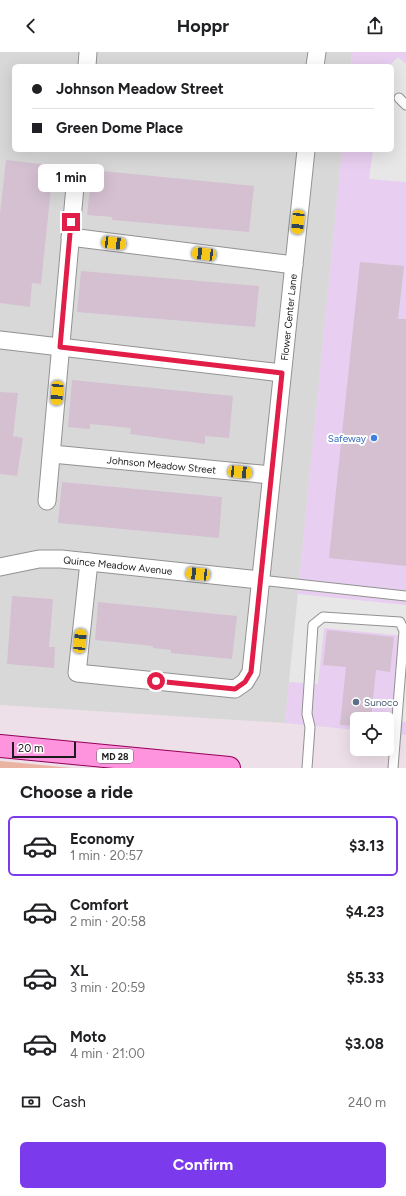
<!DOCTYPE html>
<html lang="en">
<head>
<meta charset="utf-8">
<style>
  body { margin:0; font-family:Figtree,sans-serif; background:#f2f2f2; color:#202124; height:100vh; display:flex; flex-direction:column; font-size:15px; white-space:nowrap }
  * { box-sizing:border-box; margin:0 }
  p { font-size:13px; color:#757577 }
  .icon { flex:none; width:22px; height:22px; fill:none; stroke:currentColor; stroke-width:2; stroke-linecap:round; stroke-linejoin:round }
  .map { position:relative; height:716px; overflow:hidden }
  .details { display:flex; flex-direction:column; background:#fff; flex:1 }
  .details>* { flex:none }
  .guide { position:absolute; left:12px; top:12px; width:382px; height:88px; border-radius:6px; box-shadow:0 4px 16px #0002; display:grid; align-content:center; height:88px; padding:0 20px; background:#fff }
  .controls { position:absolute; left:350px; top:660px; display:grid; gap:8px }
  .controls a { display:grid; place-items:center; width:44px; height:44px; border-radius:6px; background:#fff; box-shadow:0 4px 16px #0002; font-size:20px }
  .scale { position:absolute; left:12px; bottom:10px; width:64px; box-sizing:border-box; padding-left:4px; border:2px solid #1b1b1b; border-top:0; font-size:11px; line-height:14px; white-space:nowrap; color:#1b1b1b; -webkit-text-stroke:3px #fff; paint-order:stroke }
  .end { position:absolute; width:18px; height:18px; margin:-9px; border:5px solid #e11d48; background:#fff; box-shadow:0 0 0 2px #fff }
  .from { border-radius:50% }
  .bubble { position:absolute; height:28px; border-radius:6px; background:#fff; box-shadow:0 4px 16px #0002; font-size:13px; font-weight:700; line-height:28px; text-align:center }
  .car { position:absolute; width:12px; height:24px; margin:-12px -6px; border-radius:5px; box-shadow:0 0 3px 1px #0007; background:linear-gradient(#f5c518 24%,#345 0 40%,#f5c518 0 76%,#345 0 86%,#f5c518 0) }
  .guide b { display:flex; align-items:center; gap:14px; height:38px; font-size:15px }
  .guide b+b { border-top:1px solid #e0e0e0 }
  .guide i { width:10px; height:10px; background:#202124 }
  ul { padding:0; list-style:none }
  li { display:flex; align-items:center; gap:12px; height:60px; margin:0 8px 6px; padding:0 12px; border:2px solid transparent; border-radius:6px }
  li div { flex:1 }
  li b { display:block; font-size:15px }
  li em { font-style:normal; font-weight:700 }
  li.on { border-color:#7c3aed }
  li>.icon { width:36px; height:36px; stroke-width:1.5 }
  h2 { padding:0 20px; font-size:18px; line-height:48px }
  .pay { display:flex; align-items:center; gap:10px; height:44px; padding:0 20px; font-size:15px }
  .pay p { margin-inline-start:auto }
  .action { display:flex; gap:8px; margin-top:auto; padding:8px 20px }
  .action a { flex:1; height:46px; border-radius:6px; background:#7c3aed; color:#fff; font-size:16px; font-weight:700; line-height:46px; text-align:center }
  header { display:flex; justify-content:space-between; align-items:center; height:52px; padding:0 20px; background:#fff; font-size:18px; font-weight:700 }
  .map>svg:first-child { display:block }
  .residential { fill:#d9d8d9 }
  .commercial { fill:#e8cef0 }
  .grass { fill:#ebb4a2 }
  .parking { fill:#e7e7e7 }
  .building { fill:#d4c0d1 }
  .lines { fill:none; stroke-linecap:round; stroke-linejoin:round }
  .service-casing { stroke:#929292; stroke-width:11 }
  .minor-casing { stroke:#929292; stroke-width:19 }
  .primary-casing { stroke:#930057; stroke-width:24 }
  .service { stroke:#fff; stroke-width:9 }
  .minor { stroke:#fff; stroke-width:17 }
  .primary { stroke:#ff94de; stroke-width:22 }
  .route { stroke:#e11d48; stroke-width:5 }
  .shop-dot { fill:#3f7fe0; stroke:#fff; stroke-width:1.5 }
  .service-dot { fill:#5c6f8a; stroke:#fff; stroke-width:1.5 }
  .labels { text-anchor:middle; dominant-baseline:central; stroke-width:4; stroke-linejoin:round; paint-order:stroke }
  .shield { fill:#fff; stroke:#5f5f5f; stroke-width:1 }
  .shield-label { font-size:9px; font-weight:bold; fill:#1b1b1b }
  .street-label { font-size:10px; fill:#1b1b1b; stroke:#fff }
  .shop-label { font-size:10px; fill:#366cbe; stroke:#fff; text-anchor:end }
  .service-label { font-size:10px; fill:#4e5e75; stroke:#fff; text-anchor:start }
</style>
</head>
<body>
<header><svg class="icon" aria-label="back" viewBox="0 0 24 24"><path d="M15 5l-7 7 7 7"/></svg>Hoppr<svg class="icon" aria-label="share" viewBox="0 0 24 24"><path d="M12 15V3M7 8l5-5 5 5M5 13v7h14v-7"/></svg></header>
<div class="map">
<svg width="406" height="716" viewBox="0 0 406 716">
  <rect width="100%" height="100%" fill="#eee0e8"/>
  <!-- residential -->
  <path class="residential" d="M 0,0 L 352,0 L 351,14 L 14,14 L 14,98 L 342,98 L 285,671 L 0,653 Z"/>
  <!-- commercial -->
  <path class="commercial" d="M 352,0 L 406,0 L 406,683 L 387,681 L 387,667 L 357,667 L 357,678 L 285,671 L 342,98 L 392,98 L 392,14 L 351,14 Z"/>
  <!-- grass -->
  <path class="grass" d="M 0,709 L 72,716 L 0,716 Z"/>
  <!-- parking -->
  <path class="parking" d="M 398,5 L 406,12 L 406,130 L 369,127 L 373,98 L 392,98 L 392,14 L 389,14 Z
    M 298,542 L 406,553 L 406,584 L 324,576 L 318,632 L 289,630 Z
    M 406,606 L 406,670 L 399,670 Z"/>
  <!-- building -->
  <path class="building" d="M 6,108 L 51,113 L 48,136 L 51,136 L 41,232 L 32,231 L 30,255 L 0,251 L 0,161 Z
    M 92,118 L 254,134 L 249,180 L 112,168 L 112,165 L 87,163 Z
    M 360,210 L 404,214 L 398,267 L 406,267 L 406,514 L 329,506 Z
    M 81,219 L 259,234 L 255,275 L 77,260 Z
    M 72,328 L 233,344 L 229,386 L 205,384 L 205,392 L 130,382 L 131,376 L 90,372 L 90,377 L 68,375 Z
    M 0,340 L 18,341 L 13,384 L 23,386 L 17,424 L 0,422 Z
    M 62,430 L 222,445 L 219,486 L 58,471 Z
    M 12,544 L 53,547 L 49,595 L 55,595 L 54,616 L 7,612 Z
    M 98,550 L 237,564 L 232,607 L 171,601 L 171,598 L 153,596 L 153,594 L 95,588 Z
    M 327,578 L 394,585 L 390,620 L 376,618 L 371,667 L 357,667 L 357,674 L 340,673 L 346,615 L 323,613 Z"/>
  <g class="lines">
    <!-- service casing -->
    <g class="service-casing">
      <path id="service" d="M 399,46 L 406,53
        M 260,528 L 406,544
        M 307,716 L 310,675 L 307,662 L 313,573 L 323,565 L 400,570 L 404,579 L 393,716"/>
    </g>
    <!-- minor casing -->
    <g class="minor-casing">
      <g id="minor">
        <path d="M 87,14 L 88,0"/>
        <path d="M 315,14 L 317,0"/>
        <path d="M 70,185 L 294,213"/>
        <path d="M 0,288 L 282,321"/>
        <path id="s1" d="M 52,402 L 271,423"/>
        <path d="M 47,449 L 76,123"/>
        <path id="s2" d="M 89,510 L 77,621 L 235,637 L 245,630 L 251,620 L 306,98"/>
        <path id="s3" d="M 0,515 L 39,507 L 61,507 L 260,528"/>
      </g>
    </g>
    <!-- primary casing -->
    <g class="primary-casing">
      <path id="primary" d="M 0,694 L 229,716"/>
    </g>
    <!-- service -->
    <use href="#service" class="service"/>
    <!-- minor -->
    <use href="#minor" class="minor"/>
    <!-- primary -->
    <use href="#primary" class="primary"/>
  </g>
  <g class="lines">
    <!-- route -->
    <path class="route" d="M 71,170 L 60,295 L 282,321 L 251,620 L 245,630 L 235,637 L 156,629"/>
  </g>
  <!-- markers -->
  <circle class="shop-dot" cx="374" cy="386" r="4"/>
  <circle class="service-dot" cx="356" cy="650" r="4"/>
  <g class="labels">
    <!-- shield labels -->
    <rect class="shield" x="97" y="697" width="36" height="14" rx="3"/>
    <g class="shield-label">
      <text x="115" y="704">MD 28</text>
    </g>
    <!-- street labels -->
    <g class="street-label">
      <text stroke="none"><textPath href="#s2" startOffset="651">Flower Center Lane</textPath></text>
      <text stroke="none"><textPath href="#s1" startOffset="110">Johnson Meadow Street</textPath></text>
      <text stroke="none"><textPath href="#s3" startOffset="119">Quince Meadow Avenue</textPath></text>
    </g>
    <!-- shop labels -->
    <g class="shop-label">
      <text x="366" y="386">Safeway</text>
    </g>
    <!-- service labels -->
    <g class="service-label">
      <text x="364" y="650">Sunoco</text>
    </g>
  </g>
</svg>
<div class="controls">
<a><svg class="icon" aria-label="locate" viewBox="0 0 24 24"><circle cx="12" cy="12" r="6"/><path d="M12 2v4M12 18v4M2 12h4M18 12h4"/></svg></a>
</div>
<div class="scale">20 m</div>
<i class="end from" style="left:156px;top:629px"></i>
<i class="end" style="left:71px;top:170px"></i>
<div class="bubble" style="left:38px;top:112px;width:66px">1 min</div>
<i class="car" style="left:298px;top:170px;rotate:186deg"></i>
<i class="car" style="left:114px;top:191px;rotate:97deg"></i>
<i class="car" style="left:204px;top:202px;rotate:277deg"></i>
<i class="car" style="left:57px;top:341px;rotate:184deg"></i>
<i class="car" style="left:240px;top:420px;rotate:95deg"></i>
<i class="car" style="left:198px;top:522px;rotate:276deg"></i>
<i class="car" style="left:80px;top:589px;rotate:6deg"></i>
<div class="guide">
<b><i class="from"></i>Johnson Meadow Street</b>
<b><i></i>Green Dome Place</b>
</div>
</div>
<section class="details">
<h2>Choose a ride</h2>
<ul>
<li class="on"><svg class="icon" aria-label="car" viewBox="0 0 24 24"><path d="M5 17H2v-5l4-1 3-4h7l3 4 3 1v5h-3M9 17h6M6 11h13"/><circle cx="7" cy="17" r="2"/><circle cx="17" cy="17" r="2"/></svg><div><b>Economy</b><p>1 min · 20:57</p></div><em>$3.13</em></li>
<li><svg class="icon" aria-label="car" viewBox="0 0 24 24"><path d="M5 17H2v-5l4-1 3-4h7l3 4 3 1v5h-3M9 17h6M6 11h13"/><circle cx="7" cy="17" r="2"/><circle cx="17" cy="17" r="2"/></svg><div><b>Comfort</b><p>2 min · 20:58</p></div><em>$4.23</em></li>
<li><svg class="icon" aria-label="car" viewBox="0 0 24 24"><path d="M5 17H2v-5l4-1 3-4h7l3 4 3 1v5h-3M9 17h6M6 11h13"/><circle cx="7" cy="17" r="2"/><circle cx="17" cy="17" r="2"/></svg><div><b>XL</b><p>3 min · 20:59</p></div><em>$5.33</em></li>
<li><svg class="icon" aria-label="car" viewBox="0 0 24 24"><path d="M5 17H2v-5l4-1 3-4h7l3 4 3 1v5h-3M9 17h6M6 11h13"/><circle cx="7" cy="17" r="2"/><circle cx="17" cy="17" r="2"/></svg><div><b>Moto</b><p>4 min · 21:00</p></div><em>$3.08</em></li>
</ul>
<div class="pay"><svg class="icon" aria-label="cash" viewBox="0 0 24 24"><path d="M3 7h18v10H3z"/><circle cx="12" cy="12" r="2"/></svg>Cash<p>240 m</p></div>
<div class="action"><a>Confirm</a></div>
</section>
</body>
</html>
